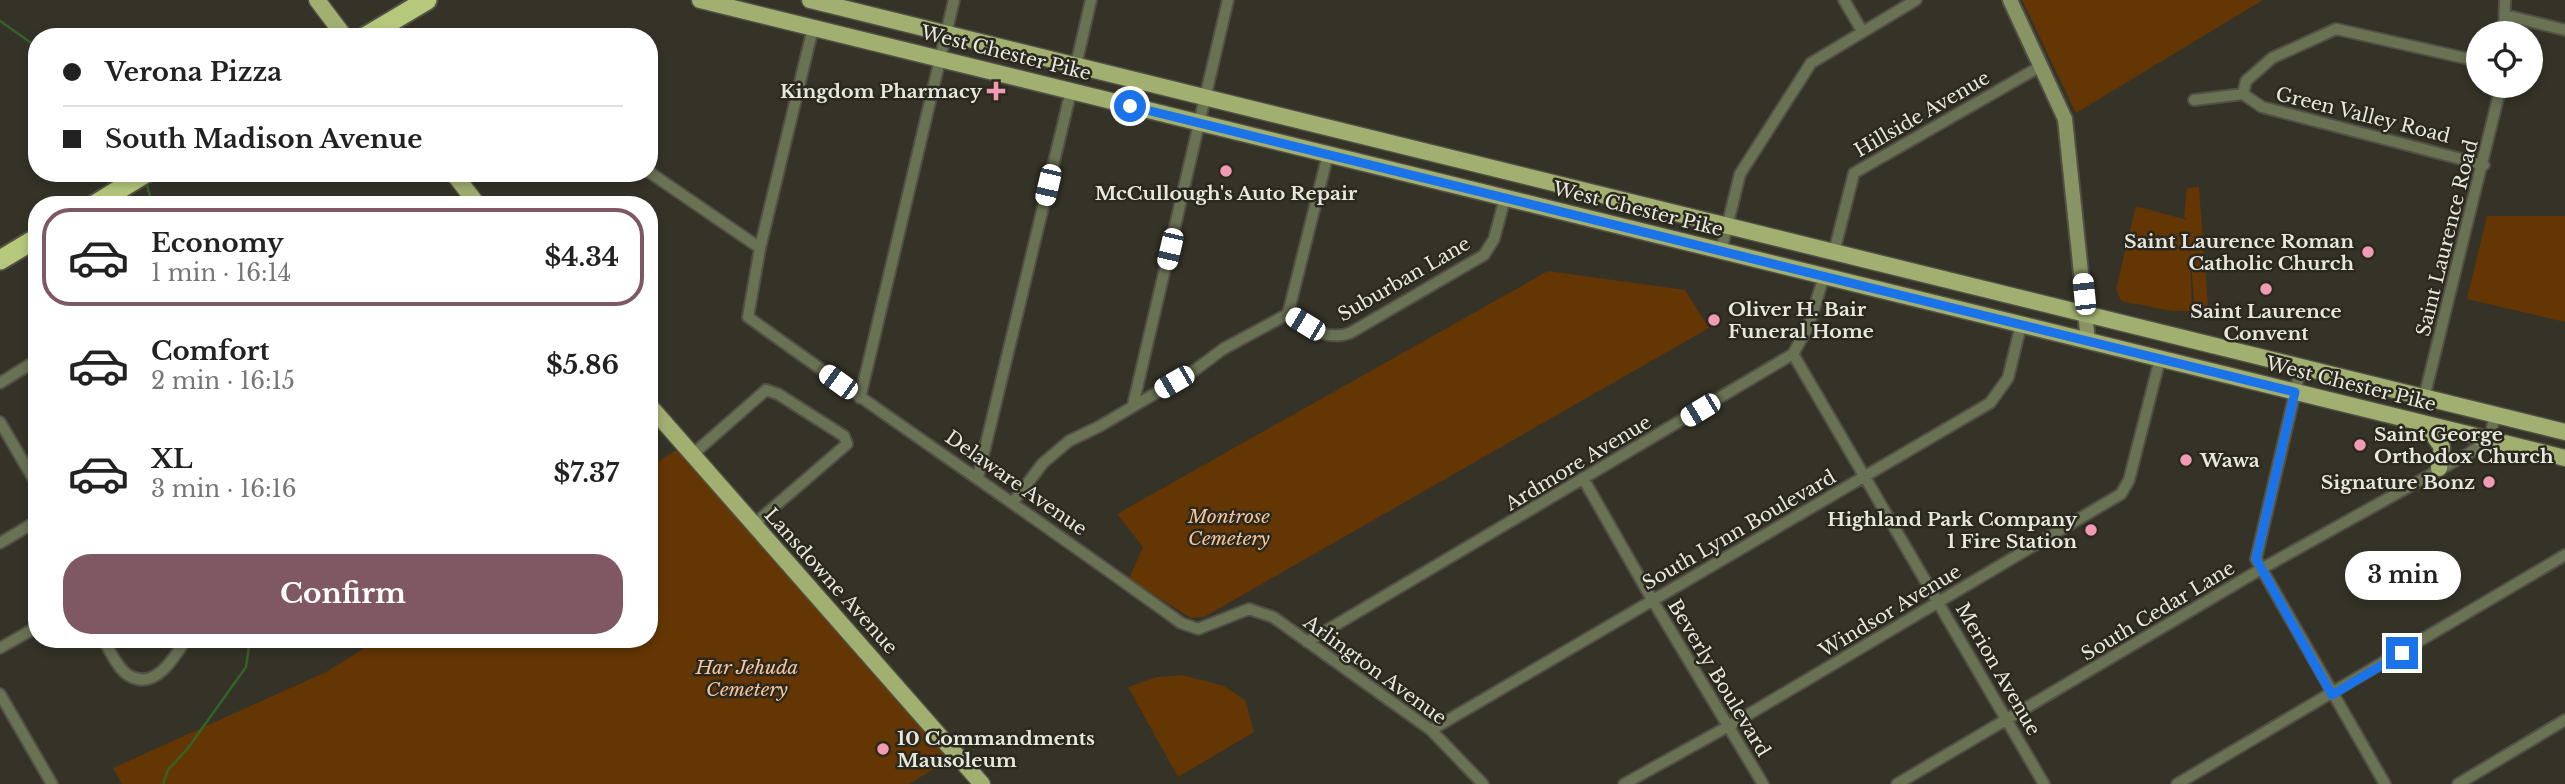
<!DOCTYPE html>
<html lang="en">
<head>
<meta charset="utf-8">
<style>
  body { margin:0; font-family:"Libre Baskerville",serif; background:#f2f2f2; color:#222; height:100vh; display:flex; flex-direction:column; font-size:26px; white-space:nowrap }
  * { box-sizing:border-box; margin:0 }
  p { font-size:23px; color:#767676 }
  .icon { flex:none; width:38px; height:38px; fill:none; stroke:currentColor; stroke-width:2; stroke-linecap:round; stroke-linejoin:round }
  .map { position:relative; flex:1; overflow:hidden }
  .side { position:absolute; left:28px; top:196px; width:630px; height:452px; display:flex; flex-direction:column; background:#fff; border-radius:28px; box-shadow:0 4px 10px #0003 }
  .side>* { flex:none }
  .banner { position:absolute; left:28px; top:28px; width:630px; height:154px; border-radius:28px; box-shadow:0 4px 10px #0003; display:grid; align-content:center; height:154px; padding:0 35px; background:#fff }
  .tools { position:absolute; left:2466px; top:21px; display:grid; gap:14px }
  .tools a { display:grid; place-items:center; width:77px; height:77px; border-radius:50%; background:#fff; box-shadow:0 4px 10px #0003; font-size:35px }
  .end { position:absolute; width:32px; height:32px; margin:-16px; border:9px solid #1a73e8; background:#fff; box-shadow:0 0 0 4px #fff }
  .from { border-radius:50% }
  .bubble { position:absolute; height:49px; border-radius:24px; background:#fff; box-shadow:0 4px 10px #0003; font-size:23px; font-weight:800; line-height:49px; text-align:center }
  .car { position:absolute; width:21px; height:42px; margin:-21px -10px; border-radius:9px; box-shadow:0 0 5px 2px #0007; background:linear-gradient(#fff 24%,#345 0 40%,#fff 0 76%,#345 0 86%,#fff 0) }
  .banner b { display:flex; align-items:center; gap:24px; height:66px; font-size:26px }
  .banner b+b { border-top:2px solid #e0e0e0 }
  .banner i { width:18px; height:18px; background:#222 }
  ul { padding:12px 0 0; list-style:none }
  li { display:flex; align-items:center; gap:21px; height:98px; margin:0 14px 10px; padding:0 21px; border:4px solid transparent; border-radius:28px }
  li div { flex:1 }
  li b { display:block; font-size:26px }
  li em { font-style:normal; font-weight:800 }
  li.active { border-color:#7f5864 }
  li>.icon { width:63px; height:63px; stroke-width:1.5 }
  .primary-button { display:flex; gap:14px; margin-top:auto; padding:14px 35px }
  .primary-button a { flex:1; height:80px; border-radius:28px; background:#7f5864; color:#fff; font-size:28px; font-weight:800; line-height:80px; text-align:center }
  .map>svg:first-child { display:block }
  .green { fill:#643603 }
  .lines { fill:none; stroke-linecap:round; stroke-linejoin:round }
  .stream { stroke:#356228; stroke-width:2.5 }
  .street-casing { stroke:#525044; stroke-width:14 }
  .secondary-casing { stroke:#525044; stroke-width:18 }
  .primary-casing { stroke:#525044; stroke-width:19 }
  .highway-casing { stroke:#525044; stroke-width:23 }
  .street { stroke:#6a7254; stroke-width:10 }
  .secondary { stroke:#899465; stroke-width:14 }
  .primary { stroke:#a1af71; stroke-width:16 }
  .highway { stroke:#b6c87c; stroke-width:19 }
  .route { stroke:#1a73e8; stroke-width:9 }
  .poi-dot { fill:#f19ab4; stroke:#2b291e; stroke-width:2.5 }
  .labels { text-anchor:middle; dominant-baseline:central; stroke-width:5; stroke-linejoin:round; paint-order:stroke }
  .street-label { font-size:19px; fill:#e8e7df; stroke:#2b291e }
  .poi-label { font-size:19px; font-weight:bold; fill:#e8e7df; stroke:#2b291e; text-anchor:end }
  .park-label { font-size:19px; font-style:italic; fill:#f6c49c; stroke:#2b291e }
</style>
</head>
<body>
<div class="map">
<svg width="2565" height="784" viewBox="0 0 2565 784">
  <rect width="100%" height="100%" fill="#353327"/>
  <!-- green -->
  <path class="green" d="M 2022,0 L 2263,0 L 2076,113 Z
    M 2199,187 L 2208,304 L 2205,312 L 2195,311 L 2189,238 L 2192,311 L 2172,311 L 2121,301 L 2116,289 L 2136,206 L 2187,220 L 2184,217 L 2187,188 Z
    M 2487,216 L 2565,216 L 2565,322 L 2467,299 Z
    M 1548,271 L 1685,290 L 1709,328 L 1204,617 L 1191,618 L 1129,579 L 1143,547 L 1117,514 Z
    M 683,446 L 957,755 L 909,784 L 122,784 L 113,768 L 326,672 L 379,639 L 649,639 L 649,467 Z
    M 1182,675 L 1224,686 L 1245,700 L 1254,732 L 1178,777 L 1128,687 L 1157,677 Z"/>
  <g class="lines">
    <!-- stream -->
    <path class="stream" d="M 0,21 L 37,47
      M 146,183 L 153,205
      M 163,784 L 168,770 L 188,748 L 246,667 L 250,639"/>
    <!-- street casing -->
    <g class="street-casing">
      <path id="street" d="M 1844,0 L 1862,31
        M 2505,15 L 2565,30
        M 813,28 L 760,248 L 748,317 C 892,421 1038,519 1181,623 L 1198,629 L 1249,609 L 1273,617 L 1431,730 L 1483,784
        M 2504,33 L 2505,0
        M 1076,65 L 1091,0
        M 2243,94 L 2246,81 L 2272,58 L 2336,29 L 2478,61
        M 2243,94 L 2262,107 L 2484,165
        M 2194,100 L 2243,94
        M 649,172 L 760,248
        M 1721,251 L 1740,174 L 1811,63 L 1916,0
        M 1834,252 L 1854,173 L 2041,66
        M 1288,314 C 1308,326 1326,342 1350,333 L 1484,255 L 1494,239 L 1505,198
        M 1793,354 L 2044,784
        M 2301,367 L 2256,559 L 2385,784
        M 0,383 L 37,360
        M 860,398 L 954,0
        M 2424,398 L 2501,86
        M 1133,405 L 1228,0
        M 0,422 L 37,485
        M 692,455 L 766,390 L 778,394 L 844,436 L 847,444 L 753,525
        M 978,477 L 1071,91
        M 1584,480 L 1653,601 L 1763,784
        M 1014,501 L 1043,463 L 1069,441 L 1100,426 L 1195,370 L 1223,349 L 1288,314 L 1328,154
        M 0,543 L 37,521
        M 103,639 C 110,650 117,668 128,675 C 154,692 175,657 186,639
        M 1307,642 L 1793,354 L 1809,325 L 1824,276
        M 0,648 L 37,627
        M 0,694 L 52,784
        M 1431,730 L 1990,403 L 2008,378 L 2021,325
        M 1624,784 L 1727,727 L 2121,494 L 2129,480 L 2160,359
        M 1897,784 L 2261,569 L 2466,455 L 2489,440 L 2495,415
        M 2177,784 L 2565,555
        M 2458,784 L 2565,720"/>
    </g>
    <!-- secondary casing -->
    <g class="secondary-casing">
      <path id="secondary" d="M 2010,0 L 2065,119 L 2088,341"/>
    </g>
    <!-- primary casing -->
    <g class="primary-casing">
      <path id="primary" d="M 317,0 L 345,37
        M 700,0 L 2565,458
        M 810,0 L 2565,432
        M 453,173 L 478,205
        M 649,405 L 982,784
        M 2426,425 L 2442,447 L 2439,468"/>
    </g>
    <!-- highway casing -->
    <g class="highway-casing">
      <path id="highway" d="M 365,37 L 427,0
        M 94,205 L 146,173
        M 0,260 L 37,238"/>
    </g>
    <!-- street -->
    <use href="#street" class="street"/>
    <!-- secondary -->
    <use href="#secondary" class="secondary"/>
    <!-- primary -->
    <use href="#primary" class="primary"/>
    <!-- highway -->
    <use href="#highway" class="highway"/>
  </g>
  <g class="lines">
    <!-- route -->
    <path class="route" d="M 1130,106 L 2295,392 L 2256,559 L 2332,695 L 2402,653"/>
  </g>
  <!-- markers -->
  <g class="poi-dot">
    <path d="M992.5 80.5h7v7h7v7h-7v7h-7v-7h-7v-7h7z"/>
    <circle cx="1226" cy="171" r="7"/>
    <circle cx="2368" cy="252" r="7"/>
    <circle cx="2266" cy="289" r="7"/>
    <circle cx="1714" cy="320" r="7"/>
    <circle cx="2360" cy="445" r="7"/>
    <circle cx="2186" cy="460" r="7"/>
    <circle cx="2489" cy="482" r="7"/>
    <circle cx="2091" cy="530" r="7"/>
    <circle cx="883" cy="749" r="7"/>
  </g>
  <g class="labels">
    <!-- street labels -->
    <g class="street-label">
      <text transform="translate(1006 53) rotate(14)">West Chester Pike</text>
      <text transform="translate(1922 114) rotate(-30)">Hillside Avenue</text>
      <text transform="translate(2363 115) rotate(14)">Green Valley Road</text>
      <text transform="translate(1638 209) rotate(14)">West Chester Pike</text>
      <text transform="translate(2447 238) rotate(-76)">Saint Laurence Road</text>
      <text transform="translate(1404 279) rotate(-30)">Suburban Lane</text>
      <text transform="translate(2351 384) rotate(14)">West Chester Pike</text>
      <text transform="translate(1578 463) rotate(-31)">Ardmore Avenue</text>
      <text transform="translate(1016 483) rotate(35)">Delaware Avenue</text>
      <text transform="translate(1739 530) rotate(-30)">South Lynn Boulevard</text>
      <text transform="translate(831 581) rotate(48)">Lansdowne Avenue</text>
      <text transform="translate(1890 611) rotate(-31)">Windsor Avenue</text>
      <text transform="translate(2158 611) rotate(-31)">South Cedar Lane</text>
      <text transform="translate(1998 669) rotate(60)">Merion Avenue</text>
      <text transform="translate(1375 670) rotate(36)">Arlington Avenue</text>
      <text transform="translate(1719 678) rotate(59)">Beverly Boulevard</text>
    </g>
    <!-- poi labels -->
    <g class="poi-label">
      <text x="982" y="91">Kingdom Pharmacy</text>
      <text x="1226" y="193" text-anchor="middle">McCullough's Auto Repair</text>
      <text x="2354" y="241">Saint Laurence Roman<tspan x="2354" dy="22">Catholic Church</tspan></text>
      <text x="1728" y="309" text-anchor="start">Oliver H. Bair<tspan x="1728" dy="22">Funeral Home</tspan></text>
      <text x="2266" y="311" text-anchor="middle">Saint Laurence<tspan x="2266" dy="22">Convent</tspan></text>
      <text x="2374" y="434" text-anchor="start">Saint George<tspan x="2374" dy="22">Orthodox Church</tspan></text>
      <text x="2200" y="460" text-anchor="start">Wawa</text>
      <text x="2475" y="482">Signature Bonz</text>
      <text x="2077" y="519">Highland Park Company<tspan x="2077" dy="22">1 Fire Station</tspan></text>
      <text x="897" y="738" text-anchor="start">10 Commandments<tspan x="897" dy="22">Mausoleum</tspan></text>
    </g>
    <!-- park labels -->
    <g class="park-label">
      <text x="1229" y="516">Montrose<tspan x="1229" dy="22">Cemetery</tspan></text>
      <text x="747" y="667">Har Jehuda<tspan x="747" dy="22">Cemetery</tspan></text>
    </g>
  </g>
</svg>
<div class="tools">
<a><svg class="icon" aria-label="locate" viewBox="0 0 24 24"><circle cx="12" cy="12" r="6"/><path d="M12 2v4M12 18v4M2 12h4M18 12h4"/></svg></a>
</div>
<i class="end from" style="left:1130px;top:106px"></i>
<i class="end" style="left:2402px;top:653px"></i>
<div class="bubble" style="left:2345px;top:551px;width:116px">3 min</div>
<i class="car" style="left:1048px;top:185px;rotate:193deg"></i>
<i class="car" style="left:1170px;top:249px;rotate:193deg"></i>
<i class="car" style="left:2084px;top:294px;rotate:354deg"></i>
<i class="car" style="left:1305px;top:324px;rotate:301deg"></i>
<i class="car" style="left:838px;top:382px;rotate:306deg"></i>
<i class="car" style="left:1174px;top:382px;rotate:240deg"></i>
<i class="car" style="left:1700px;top:410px;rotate:239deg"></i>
<div class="banner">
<b><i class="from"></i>Verona Pizza</b>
<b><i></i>South Madison Avenue</b>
</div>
<section class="side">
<ul>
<li class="active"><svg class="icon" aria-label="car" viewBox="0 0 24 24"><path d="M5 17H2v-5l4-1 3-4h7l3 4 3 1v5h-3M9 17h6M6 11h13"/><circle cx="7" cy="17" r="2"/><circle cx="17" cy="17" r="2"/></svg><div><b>Economy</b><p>1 min · 16:14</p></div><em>$4.34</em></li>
<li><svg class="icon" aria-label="car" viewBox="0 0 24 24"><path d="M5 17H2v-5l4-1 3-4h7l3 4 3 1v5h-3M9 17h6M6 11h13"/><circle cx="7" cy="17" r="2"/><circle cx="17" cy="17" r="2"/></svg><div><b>Comfort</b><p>2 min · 16:15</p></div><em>$5.86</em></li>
<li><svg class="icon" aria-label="car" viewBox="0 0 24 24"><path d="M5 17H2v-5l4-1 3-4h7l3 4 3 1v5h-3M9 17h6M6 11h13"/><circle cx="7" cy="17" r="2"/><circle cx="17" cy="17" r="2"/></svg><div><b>XL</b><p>3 min · 16:16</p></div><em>$7.37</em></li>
</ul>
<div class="primary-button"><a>Confirm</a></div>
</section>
</div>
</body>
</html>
